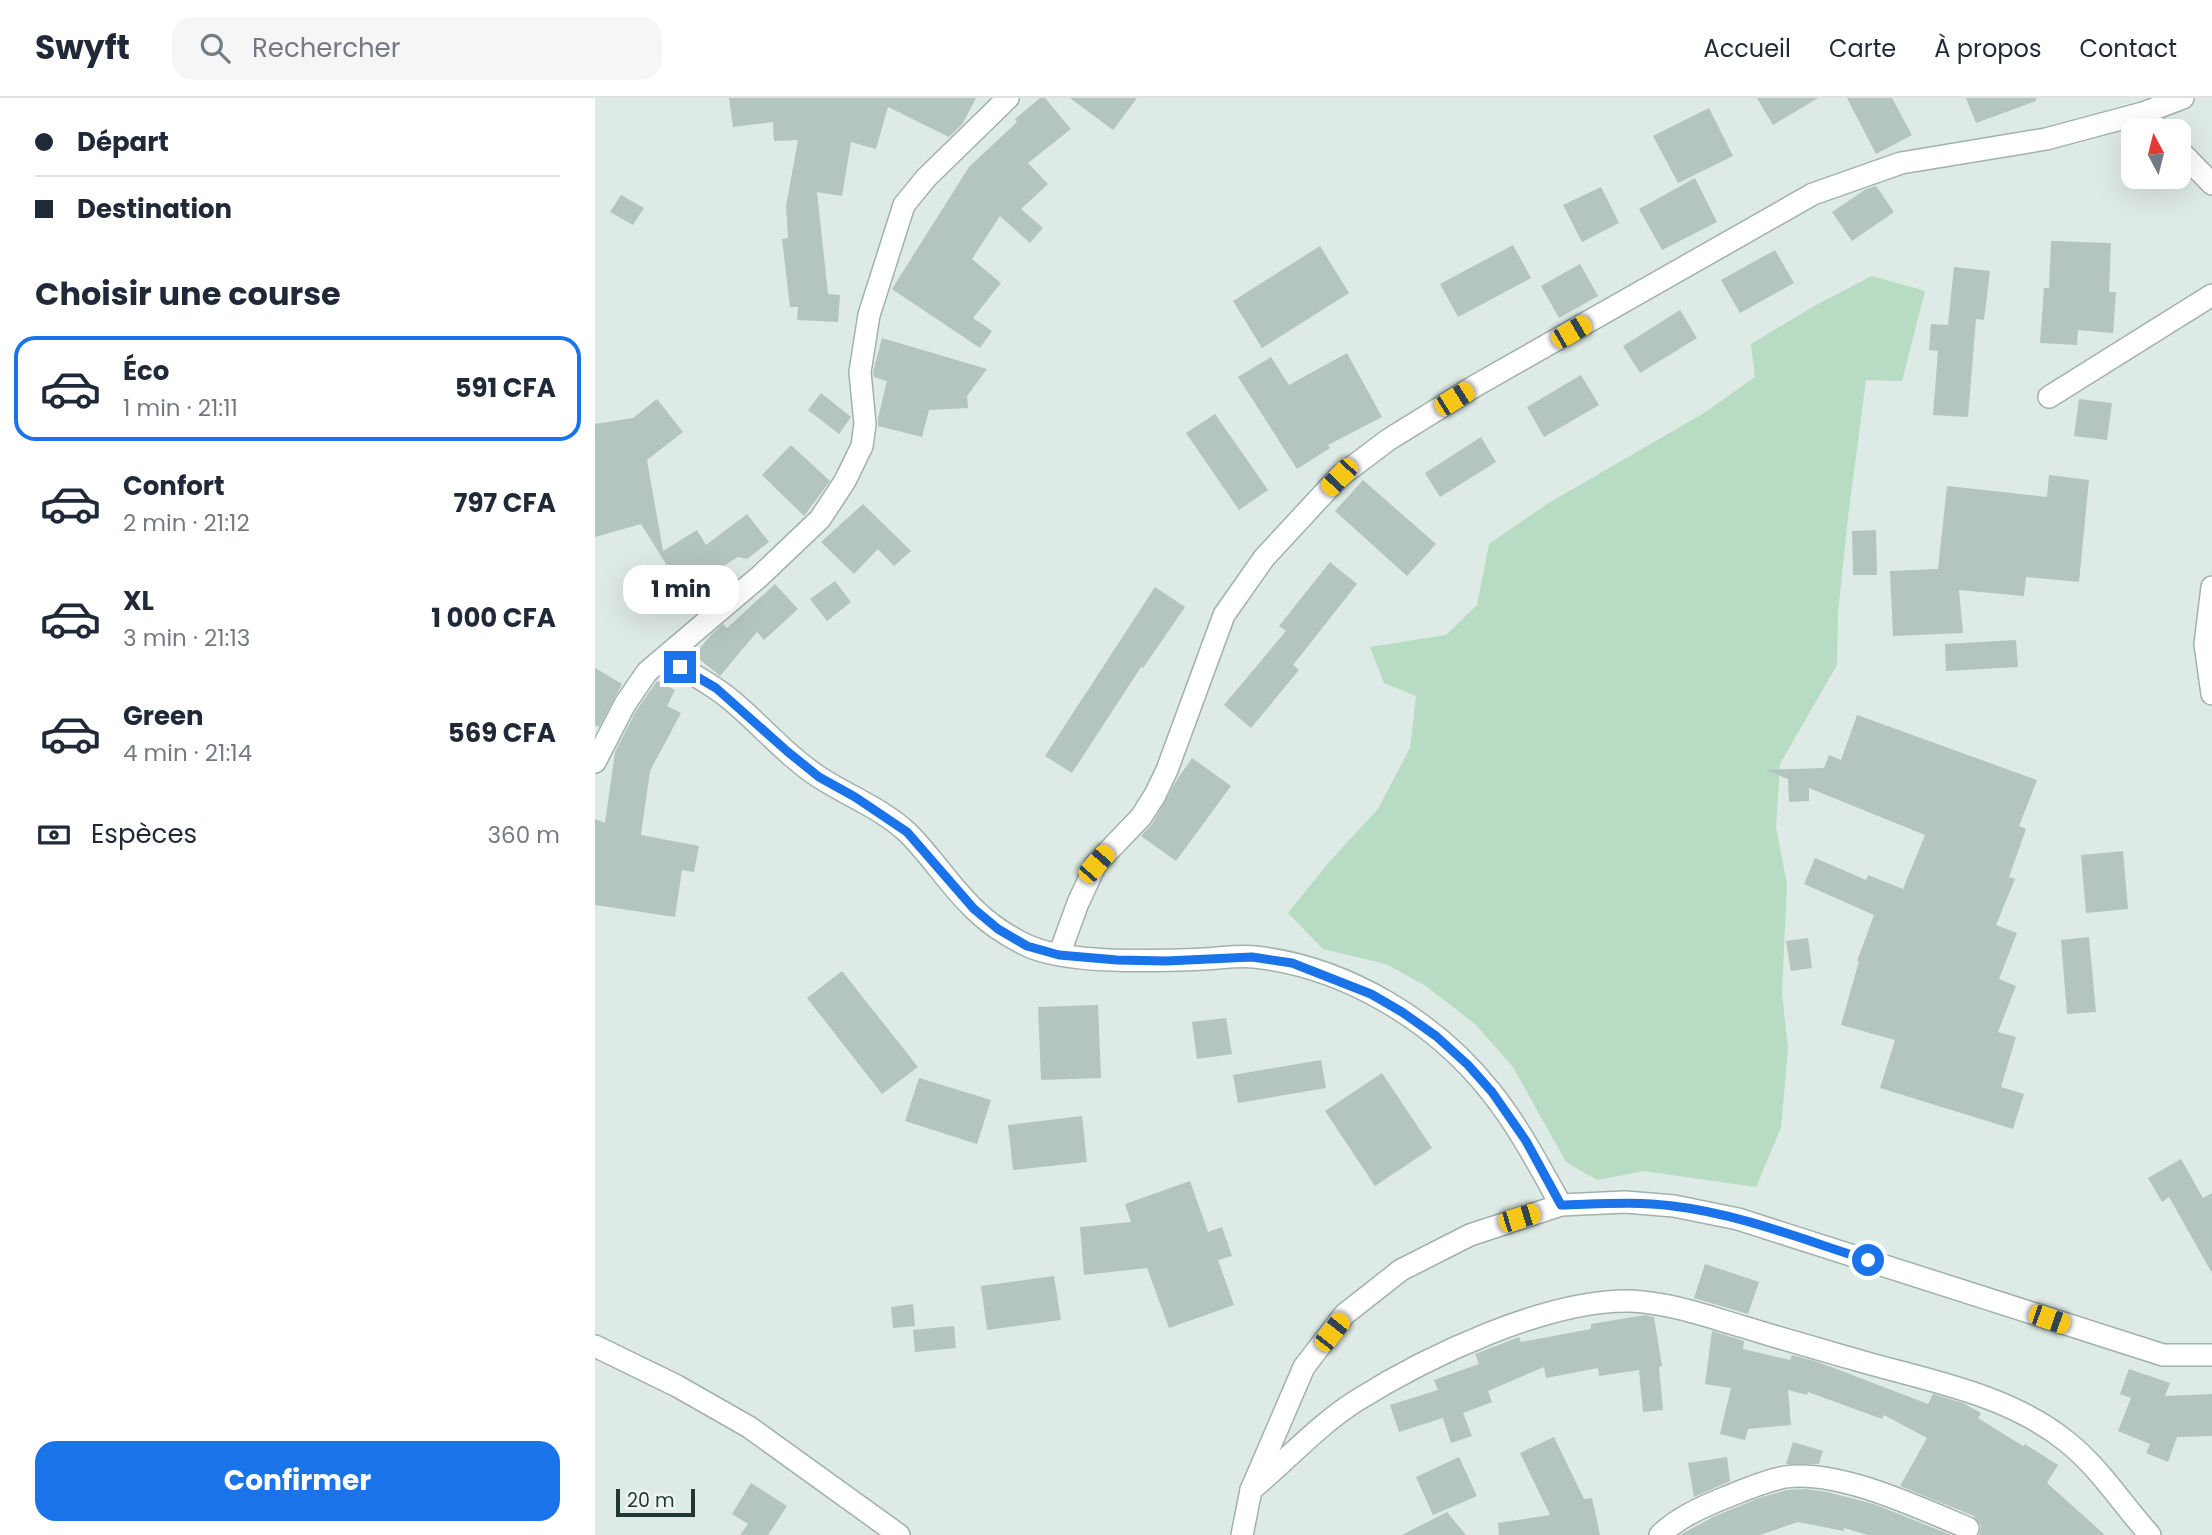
<!DOCTYPE html>
<html lang="fr">
<head>
<meta charset="utf-8">
<style>
  body { margin:0; font-family:Poppins,sans-serif; background:#f6f6f7; color:#1f2937; height:100vh; display:flex; flex-direction:column; font-size:26px; white-space:nowrap }
  * { box-sizing:border-box; margin:0 }
  p { font-size:23px; color:#747a83 }
  .icon { flex:none; width:38px; height:38px; fill:none; stroke:currentColor; stroke-width:2; stroke-linecap:round; stroke-linejoin:round }
  .map { position:relative; flex:1; overflow:hidden }
  .drawer { display:flex; flex-direction:column; background:#fff; width:595px }
  .drawer>* { flex:none }
  .guide { display:grid; align-content:center; height:154px; padding:0 35px; background:#fff }
  .needle { width:46px; rotate:353deg }
  .buttons { position:absolute; left:1526px; top:21px; display:grid; gap:14px }
  .buttons a { display:grid; place-items:center; width:70px; height:70px; border-radius:14px; background:#fff; box-shadow:0 7px 28px #0002; font-size:35px }
  .scale { position:absolute; left:21px; bottom:18px; width:79px; box-sizing:border-box; padding-left:7px; border:4px solid #203933; border-top:0; font-size:19px; line-height:24px; white-space:nowrap; color:#203933; -webkit-text-stroke:5px #eef6f3; paint-order:stroke }
  .end { position:absolute; width:32px; height:32px; margin:-16px; border:9px solid #1a73e8; background:#fff; box-shadow:0 0 0 4px #fff }
  .from { border-radius:50% }
  .bubble { position:absolute; height:49px; border-radius:21px; background:#fff; box-shadow:0 7px 28px #0002; font-size:23px; font-weight:700; line-height:49px; text-align:center }
  .car { position:absolute; width:21px; height:42px; margin:-21px -10px; border-radius:9px; box-shadow:0 0 5px 2px #0007; background:linear-gradient(#f5c518 24%,#345 0 40%,#f5c518 0 76%,#345 0 86%,#f5c518 0) }
  .guide b { display:flex; align-items:center; gap:24px; height:66px; font-size:26px }
  .guide b+b { border-top:2px solid #e0e1e3 }
  .guide i { width:18px; height:18px; background:#1f2937 }
  ul { padding:0; list-style:none }
  li { display:flex; align-items:center; gap:21px; height:105px; margin:0 14px 10px; padding:0 21px; border:4px solid transparent; border-radius:21px }
  li div { flex:1 }
  li b { display:block; font-size:26px }
  li em { font-style:normal; font-weight:700 }
  li.current { border-color:#1a73e8 }
  li>.icon { width:63px; height:63px; stroke-width:1.5 }
  h2 { padding:0 35px; font-size:32px; line-height:84px }
  .pay { display:flex; align-items:center; gap:18px; height:77px; padding:0 35px; font-size:26px }
  .pay p { margin-inline-start:auto }
  .primary-button { display:flex; gap:14px; margin-top:auto; padding:14px 35px }
  .primary-button a { flex:1; height:80px; border-radius:21px; background:#1a73e8; color:#fff; font-size:28px; font-weight:700; line-height:80px; text-align:center }
  header { display:flex; align-items:center; gap:42px; box-sizing:border-box; height:98px; padding:0 35px; background:#fff; border-bottom:2px solid #e0e1e3 }
  header strong { font-size:33px }
  nav { display:flex; gap:38px; margin-inline-start:auto; font-size:24px }
  .search { width:490px; height:63px; background:#f6f6f7; display:flex; align-items:center; gap:18px; box-sizing:border-box; padding:0 24px; border-radius:21px; color:#747a83; font-size:26px }
  main { display:flex; flex:1; min-height:0 }
  .map>svg:first-child { display:block }
  .green { fill:#b7dbc3 }
  .building { fill:#b4c4be }
  .lines { fill:none; stroke-linecap:round; stroke-linejoin:round }
  .minor-casing { stroke:#a1b1ac; stroke-width:24 }
  .tertiary-casing { stroke:#a1b1ac; stroke-width:24 }
  .minor { stroke:#fff; stroke-width:21 }
  .tertiary { stroke:#fff; stroke-width:21 }
  .route { stroke:#1a73e8; stroke-width:9 }
</style>
</head>
<body>
<header>
<strong>Swyft</strong>
<div class="search"><svg class="icon" aria-label="search" viewBox="0 0 24 24"><circle cx="10" cy="10" r="6"/><path d="M15 15l6 6"/></svg>Rechercher</div>
<nav><a>Accueil</a><a>Carte</a><a>À propos</a><a>Contact</a></nav>
</header>
<main>
<section class="drawer">
<div class="guide">
<b><i class="from"></i>Départ</b>
<b><i></i>Destination</b>
</div>
<h2>Choisir une course</h2>
<ul>
<li class="current"><svg class="icon" aria-label="car" viewBox="0 0 24 24"><path d="M5 17H2v-5l4-1 3-4h7l3 4 3 1v5h-3M9 17h6M6 11h13"/><circle cx="7" cy="17" r="2"/><circle cx="17" cy="17" r="2"/></svg><div><b>Éco</b><p>1 min · 21:11</p></div><em>591 CFA</em></li>
<li><svg class="icon" aria-label="car" viewBox="0 0 24 24"><path d="M5 17H2v-5l4-1 3-4h7l3 4 3 1v5h-3M9 17h6M6 11h13"/><circle cx="7" cy="17" r="2"/><circle cx="17" cy="17" r="2"/></svg><div><b>Confort</b><p>2 min · 21:12</p></div><em>797 CFA</em></li>
<li><svg class="icon" aria-label="car" viewBox="0 0 24 24"><path d="M5 17H2v-5l4-1 3-4h7l3 4 3 1v5h-3M9 17h6M6 11h13"/><circle cx="7" cy="17" r="2"/><circle cx="17" cy="17" r="2"/></svg><div><b>XL</b><p>3 min · 21:13</p></div><em>1 000 CFA</em></li>
<li><svg class="icon" aria-label="car" viewBox="0 0 24 24"><path d="M5 17H2v-5l4-1 3-4h7l3 4 3 1v5h-3M9 17h6M6 11h13"/><circle cx="7" cy="17" r="2"/><circle cx="17" cy="17" r="2"/></svg><div><b>Green</b><p>4 min · 21:14</p></div><em>569 CFA</em></li>
</ul>
<div class="pay"><svg class="icon" aria-label="cash" viewBox="0 0 24 24"><path d="M3 7h18v10H3z"/><circle cx="12" cy="12" r="2"/></svg>Espèces<p>360 m</p></div>
<div class="primary-button"><a>Confirmer</a></div>
</section>
<div class="map">
<svg width="1617" height="1437" viewBox="0 0 1617 1437">
  <rect width="100%" height="100%" fill="#deeae5"/>
  <!-- green -->
  <path class="green" d="M 1277,178 L 1330,193 L 1307,283 L 1271,282 L 1253,419 L 1243,514 L 1242,567 L 1185,666 L 1181,729 L 1192,786 L 1187,895 L 1193,951 L 1186,1030 L 1161,1089 L 1049,1073 L 1002,1082 L 971,1064 L 918,969 L 880,926 L 831,888 L 791,866 L 728,851 L 693,815 L 735,763 L 783,711 L 815,650 L 821,598 L 789,585 L 775,549 L 851,537 L 882,507 L 894,446 L 952,406 L 1109,315 L 1160,279 L 1156,246 L 1221,207 Z"/>
  <!-- building -->
  <path class="building" d="M 134,0 L 381,0 L 368,25 L 354,39 L 293,9 L 281,51 L 256,44 L 247,98 L 222,94 L 233,196 L 245,197 L 243,224 L 202,222 L 203,209 L 195,209 L 187,141 L 193,140 L 191,108 L 203,42 L 179,43 L 178,24 L 138,29 Z
    M 445,0 L 450,0 L 476,31 L 433,65 L 453,86 L 426,111 L 448,130 L 435,145 L 405,118 L 377,161 L 406,185 L 378,220 L 397,233 L 385,250 L 297,191 L 374,69 L 422,24 L 420,21 Z
    M 475,0 L 542,0 L 518,32 Z
    M 1162,0 L 1223,0 L 1178,27 Z
    M 1252,0 L 1297,0 L 1317,37 L 1281,56 Z
    M 1371,0 L 1441,0 L 1441,3 L 1381,25 Z
    M 1114,10 L 1138,58 L 1083,85 L 1058,38 Z
    M 1100,80 L 1122,124 L 1067,152 L 1044,111 Z
    M 1281,88 L 1299,114 L 1257,143 L 1237,114 L 1271,91 Z
    M 1006,89 L 1024,125 L 987,144 L 968,107 Z
    M 26,97 L 49,110 L 38,127 L 15,114 Z
    M 1456,143 L 1516,145 L 1514,194 L 1521,194 L 1518,235 L 1483,232 L 1482,247 L 1445,245 L 1449,190 L 1454,190 Z
    M 918,147 L 936,180 L 863,219 L 845,186 Z
    M 725,148 L 754,195 L 667,250 L 638,203 Z
    M 1180,152 L 1199,185 L 1145,215 L 1126,182 Z
    M 985,166 L 1003,198 L 964,220 L 946,188 Z
    M 1359,169 L 1395,173 L 1389,222 L 1381,221 L 1373,319 L 1338,317 L 1343,253 L 1334,252 L 1336,226 L 1353,227 Z
    M 1085,212 L 1102,240 L 1045,275 L 1028,248 Z
    M 287,240 L 392,271 L 372,298 L 373,310 L 334,312 L 327,339 L 283,328 L 283,320 L 292,283 L 279,279 L 278,274 Z
    M 752,255 L 787,319 L 733,347 L 735,350 L 702,371 L 643,279 L 676,259 L 694,287 Z
    M 986,277 L 1004,307 L 949,339 L 932,309 Z
    M 226,295 L 256,319 L 244,336 L 213,312 Z
    M 62,301 L 88,334 L 52,362 L 68,453 L 102,432 L 111,447 L 152,416 L 174,444 L 152,461 L 143,459 L 88,493 L 46,426 L 0,439 L 0,326 L 38,320 Z
    M 1484,301 L 1517,305 L 1512,342 L 1479,338 Z
    M 620,316 L 673,392 L 644,412 L 591,335 Z
    M 886,339 L 901,364 L 845,399 L 830,375 Z
    M 196,347 L 235,383 L 209,418 L 167,377 Z
    M 1454,377 L 1494,382 L 1484,484 L 1431,479 L 1429,498 L 1364,492 L 1368,535 L 1298,538 L 1295,473 L 1343,471 L 1352,388 L 1452,399 Z
    M 768,382 L 841,446 L 812,478 L 740,413 Z
    M 268,406 L 316,453 L 299,468 L 283,451 L 259,476 L 226,444 Z
    M 1281,432 L 1282,477 L 1258,477 L 1257,433 Z
    M 735,464 L 762,486 L 698,567 L 704,572 L 656,630 L 629,607 L 691,533 L 684,528 Z
    M 240,483 L 256,504 L 232,523 L 215,501 Z
    M 180,486 L 203,511 L 169,542 L 162,534 L 125,578 L 99,557 L 116,537 L 128,526 L 132,530 Z
    M 560,489 L 590,509 L 548,570 L 546,569 L 477,675 L 450,658 Z
    M 1421,542 L 1423,569 L 1351,573 L 1350,546 Z
    M 0,570 L 27,586 L 4,629 L 0,627 Z
    M 62,583 L 80,592 L 72,608 L 86,615 L 55,673 L 46,737 L 104,748 L 99,774 L 87,772 L 80,819 L 0,807 L 0,721 L 10,725 L 20,654 L 41,613 Z
    M 1262,617 L 1442,682 L 1424,728 L 1431,731 L 1414,779 L 1420,781 L 1401,827 L 1422,835 L 1404,881 L 1421,888 L 1403,934 L 1421,939 L 1406,989 L 1429,996 L 1418,1031 L 1285,990 L 1300,942 L 1246,927 L 1264,863 L 1262,863 L 1279,817 L 1209,786 L 1220,760 L 1271,782 L 1273,777 L 1308,791 L 1330,737 L 1214,690 L 1214,703 L 1194,704 L 1193,681 L 1171,672 L 1229,670 L 1234,657 L 1246,662 Z
    M 597,660 L 636,688 L 581,763 L 546,738 L 557,726 L 583,680 Z
    M 1528,753 L 1533,811 L 1491,815 L 1486,757 Z
    M 1494,839 L 1501,914 L 1472,916 L 1466,842 Z
    M 1213,840 L 1217,870 L 1196,873 L 1191,843 Z
    M 247,873 L 323,969 L 287,996 L 212,900 Z
    M 503,907 L 506,980 L 446,982 L 443,909 Z
    M 631,920 L 637,956 L 602,961 L 597,924 Z
    M 726,962 L 731,990 L 643,1005 L 638,977 Z
    M 787,975 L 837,1050 L 780,1088 L 730,1013 Z
    M 324,980 L 396,1002 L 382,1046 L 310,1023 Z
    M 487,1018 L 492,1064 L 418,1072 L 413,1027 Z
    M 1586,1061 L 1608,1100 L 1617,1095 L 1617,1175 L 1574,1099 L 1567,1104 L 1553,1080 Z
    M 595,1083 L 613,1134 L 627,1129 L 637,1158 L 623,1162 L 639,1207 L 574,1230 L 552,1170 L 489,1177 L 485,1129 L 536,1124 L 530,1106 Z
    M 1110,1166 L 1164,1184 L 1153,1216 L 1099,1200 Z
    M 459,1178 L 466,1222 L 392,1232 L 386,1188 Z
    M 318,1206 L 320,1228 L 298,1230 L 296,1209 Z
    M 1050,1217 L 1059,1219 L 1067,1268 L 1064,1269 L 1068,1312 L 1048,1314 L 1044,1272 L 1004,1278 L 1003,1270 L 951,1280 L 949,1269 L 893,1293 L 897,1304 L 868,1315 L 877,1338 L 856,1345 L 848,1320 L 804,1334 L 795,1307 L 843,1292 L 839,1282 L 884,1266 L 880,1256 L 924,1239 L 926,1244 L 996,1231 L 996,1226 Z
    M 359,1228 L 361,1250 L 320,1254 L 318,1232 Z
    M 1117,1233 L 1149,1243 L 1148,1251 L 1195,1262 L 1197,1257 L 1223,1264 L 1333,1306 L 1338,1296 L 1368,1305 L 1386,1315 L 1383,1320 L 1428,1348 L 1430,1346 L 1463,1367 L 1452,1385 L 1510,1437 L 1384,1437 L 1386,1428 L 1379,1418 L 1305,1388 L 1332,1340 L 1289,1317 L 1287,1321 L 1213,1294 L 1212,1297 L 1193,1292 L 1196,1327 L 1153,1331 L 1150,1342 L 1125,1336 L 1136,1290 L 1110,1286 Z
    M 1534,1271 L 1575,1285 L 1570,1298 L 1617,1296 L 1617,1338 L 1582,1339 L 1573,1364 L 1551,1355 L 1555,1346 L 1523,1333 L 1536,1300 L 1525,1296 Z
    M 959,1339 L 989,1401 L 997,1400 L 1005,1437 L 904,1437 L 903,1425 L 955,1417 L 925,1355 Z
    M 1198,1344 L 1228,1353 L 1224,1366 L 1191,1366 Z
    M 864,1359 L 882,1398 L 838,1417 L 821,1379 Z
    M 1132,1359 L 1135,1383 L 1099,1399 L 1093,1365 Z
    M 156,1385 L 192,1408 L 173,1437 L 145,1437 L 153,1426 L 137,1416 Z
    M 1211,1391 L 1232,1394 L 1279,1406 L 1356,1437 L 1273,1437 L 1249,1430 L 1249,1433 L 1203,1424 L 1165,1437 L 1085,1437 L 1118,1419 L 1164,1400 L 1192,1392 Z
    M 852,1414 L 871,1437 L 807,1437 Z"/>
  <g class="lines">
    <!-- minor casing -->
    <g class="minor-casing">
      <path id="minor" d="M 1548,15 L 1566,33
        M 1584,52 L 1617,86
        M 1454,299 L 1617,197
        M 71,560 C 93,574 117,586 136,602 C 166,627 192,658 224,679 C 253,698 288,711 313,735 C 337,759 355,788 379,811 C 393,825 411,837 429,846 C 469,867 564,863 610,861 C 627,860 644,857 660,859 C 751,869 840,923 896,994 C 924,1029 944,1068 966,1107
        M 0,664 L 30,606 L 52,574 L 164,479 L 225,421 L 250,383 L 267,348 L 270,326 L 265,274 L 274,217 L 309,107 L 331,80 L 413,0
        M 464,857 L 483,805 L 501,766 L 546,719 L 560,697 L 572,672 L 629,517 L 669,460 L 744,379 L 793,342 L 880,288 L 1218,96 L 1306,65 L 1451,41 L 1548,15 L 1588,0
        M 0,1248 L 82,1288 L 154,1329 L 304,1437
        M 656,1392 C 691,1363 722,1328 761,1303 C 831,1259 952,1201 1036,1203 C 1076,1205 1111,1218 1149,1229 C 1184,1240 1220,1250 1255,1260 C 1328,1282 1410,1294 1471,1343 C 1504,1369 1527,1406 1555,1437
        M 1065,1437 C 1082,1420 1107,1409 1129,1400 C 1149,1392 1169,1383 1190,1379 C 1244,1371 1324,1410 1373,1430"/>
    </g>
    <!-- tertiary casing -->
    <g class="tertiary-casing">
      <path id="tertiary" d="M 1617,489 L 1610,546 L 1617,596
        M 647,1437 L 656,1392 L 709,1269 L 750,1216 L 806,1172 L 875,1137 L 966,1107 L 1030,1104 L 1079,1108 L 1143,1121 L 1568,1257 L 1617,1257"/>
    </g>
    <!-- minor -->
    <use href="#minor" class="minor"/>
    <!-- tertiary -->
    <use href="#tertiary" class="tertiary"/>
  </g>
  <g class="lines">
    <!-- route -->
    <path class="route" d="M 85,569 L 121,590 L 193,654 L 224,679 L 260,699 L 312,734 L 379,811 L 403,831 L 432,848 L 464,857 L 522,862 L 571,863 L 657,859 L 697,865 L 776,896 L 807,914 L 841,938 L 873,967 L 897,994 L 931,1043 L 966,1107 C 1004,1106 1041,1103 1078,1108 C 1145,1116 1209,1142 1273,1162"/>
  </g>
</svg>
<div class="buttons">
<a><svg class="needle" viewBox="-14 -14 28 28"><path d="M0-13l5 13h-10z" fill="#e53935"/><path d="M0 13l5-13h-10z" fill="#747a83"/></svg></a>
</div>
<div class="scale">20 m</div>
<i class="end from" style="left:1273px;top:1162px"></i>
<i class="end" style="left:85px;top:569px"></i>
<div class="bubble" style="left:28px;top:467px;width:116px">1 min</div>
<i class="car" style="left:976px;top:234px;rotate:60deg"></i>
<i class="car" style="left:859px;top:301px;rotate:58deg"></i>
<i class="car" style="left:744px;top:379px;rotate:223deg"></i>
<i class="car" style="left:501px;top:766px;rotate:41deg"></i>
<i class="car" style="left:924px;top:1120px;rotate:73deg"></i>
<i class="car" style="left:1454px;top:1221px;rotate:109deg"></i>
<i class="car" style="left:737px;top:1234px;rotate:38deg"></i>
</div>
</main>
</body>
</html>
